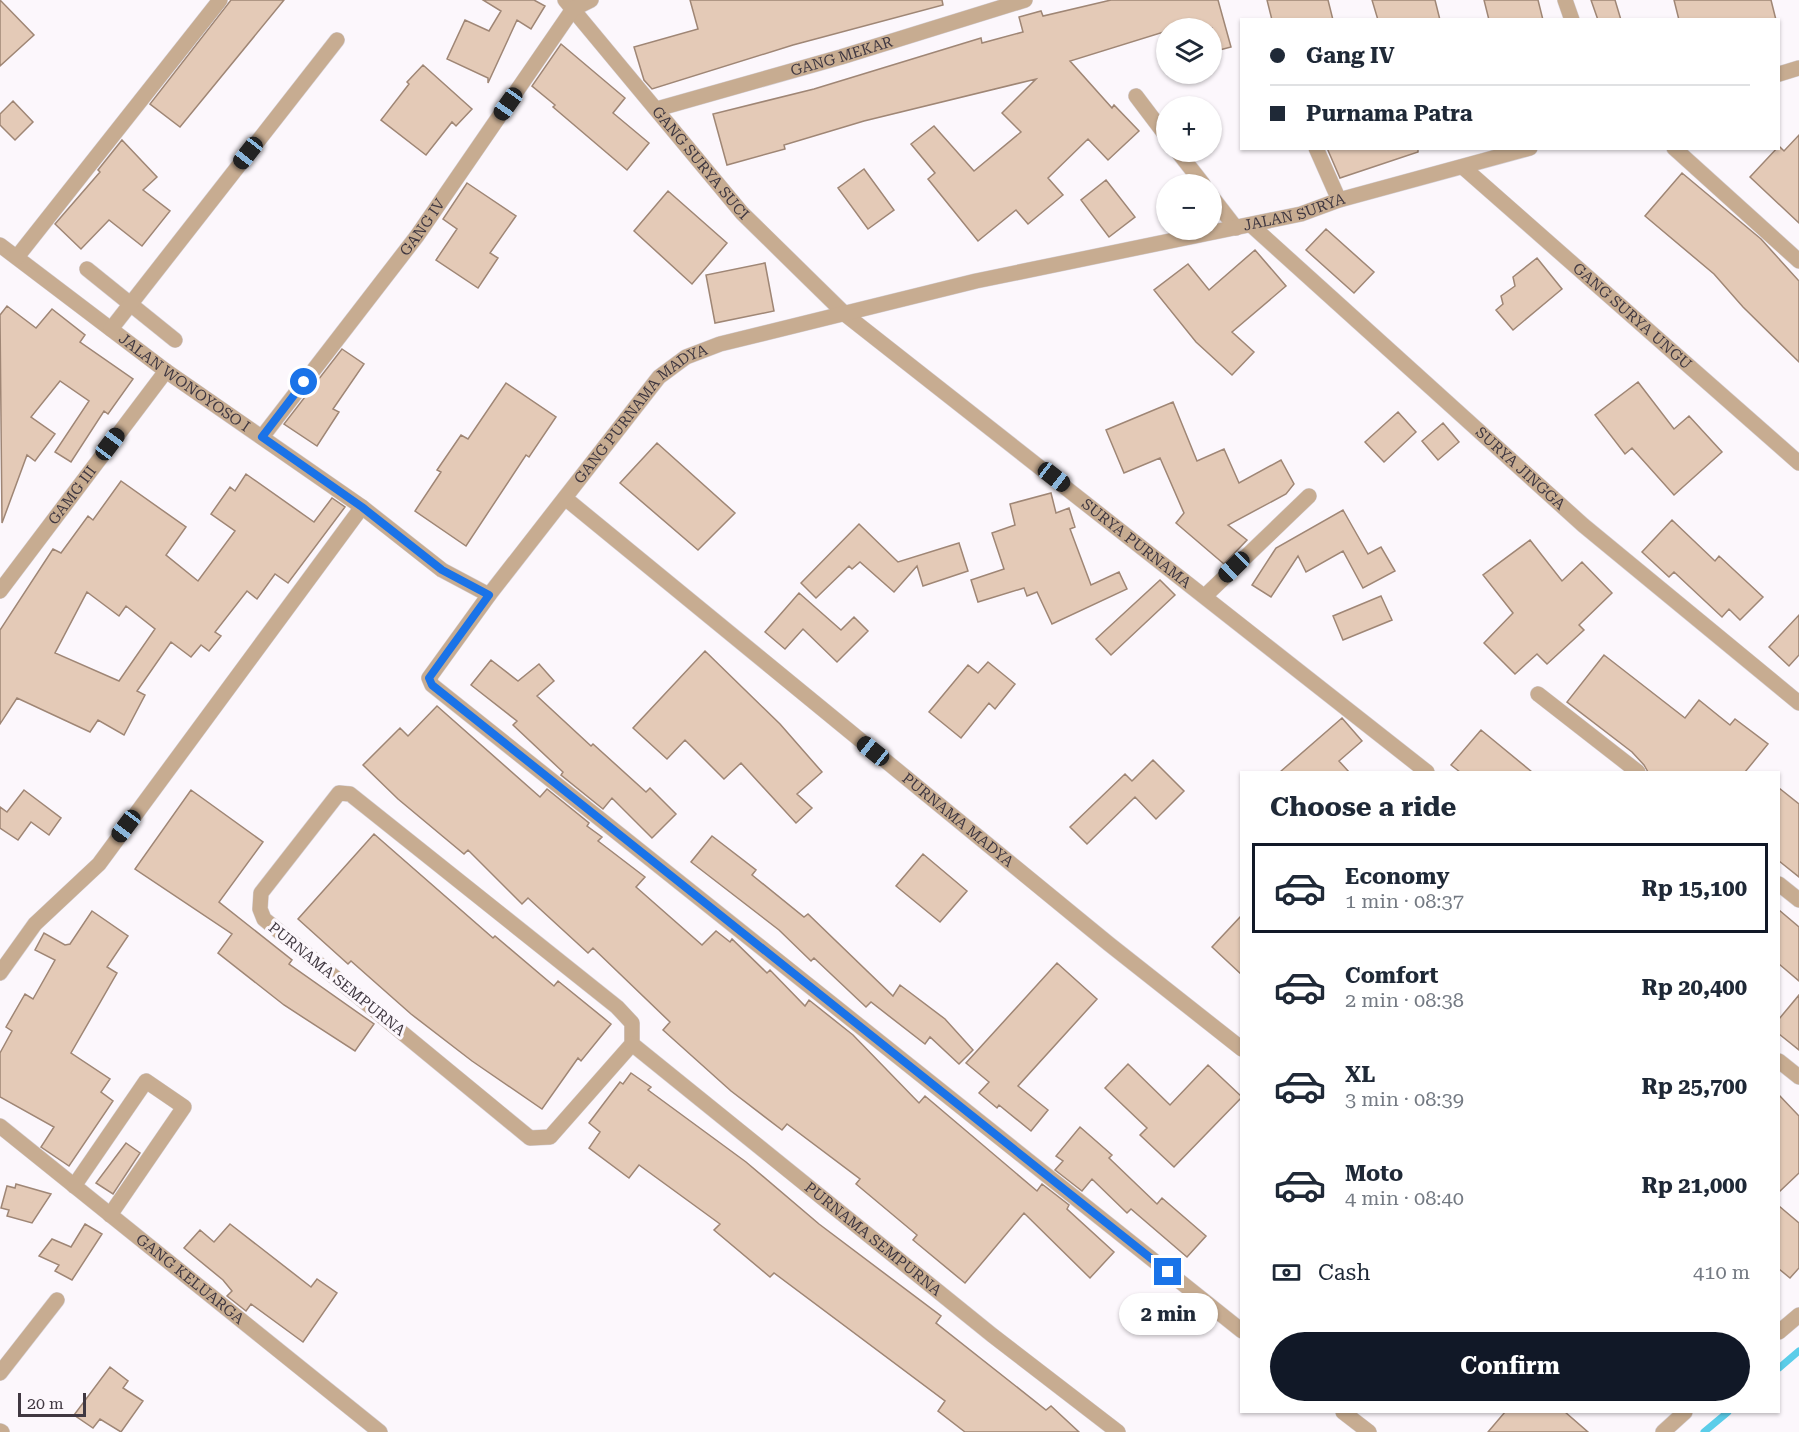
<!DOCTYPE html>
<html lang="en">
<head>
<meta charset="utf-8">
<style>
  body { margin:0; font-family:"Roboto Serif",serif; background:#f2f2f3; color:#1f2937; height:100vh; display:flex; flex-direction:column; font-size:22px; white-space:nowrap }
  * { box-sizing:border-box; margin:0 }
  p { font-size:20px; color:#747a83 }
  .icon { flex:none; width:33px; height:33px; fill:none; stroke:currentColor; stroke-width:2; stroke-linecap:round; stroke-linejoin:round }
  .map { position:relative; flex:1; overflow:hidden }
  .drawer { position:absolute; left:1240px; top:771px; width:540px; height:642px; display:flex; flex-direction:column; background:#fff; border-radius:0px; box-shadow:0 2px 4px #0004 }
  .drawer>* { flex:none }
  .hud { position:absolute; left:1240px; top:18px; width:540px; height:132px; border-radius:0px; box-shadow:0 2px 4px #0004; display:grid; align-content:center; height:132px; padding:0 30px; background:#fff }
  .buttons { position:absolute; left:1156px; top:18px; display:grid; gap:12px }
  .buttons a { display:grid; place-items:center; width:66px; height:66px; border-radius:50%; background:#fff; box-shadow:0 2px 4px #0004; font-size:30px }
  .scale { position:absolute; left:18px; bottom:15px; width:68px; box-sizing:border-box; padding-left:6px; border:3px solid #403841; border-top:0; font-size:16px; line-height:21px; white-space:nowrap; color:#403841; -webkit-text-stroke:4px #fcf7fc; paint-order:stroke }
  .end { position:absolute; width:27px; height:27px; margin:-14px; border:8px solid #1a73e8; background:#fff; box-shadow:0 0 0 3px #fff }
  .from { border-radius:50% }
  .bubble { position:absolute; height:42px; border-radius:21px; background:#fff; box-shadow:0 2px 4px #0004; font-size:20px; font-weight:700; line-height:42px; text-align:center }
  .car { position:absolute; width:18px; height:36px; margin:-18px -9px; border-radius:8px; box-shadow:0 0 4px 2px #0007; background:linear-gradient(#222 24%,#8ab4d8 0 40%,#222 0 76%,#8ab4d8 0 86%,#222 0) }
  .hud b { display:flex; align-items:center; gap:21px; height:57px; font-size:22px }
  .hud b+b { border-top:2px solid #e0e1e3 }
  .hud i { width:15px; height:15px; background:#1f2937 }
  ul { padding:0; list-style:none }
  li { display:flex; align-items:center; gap:18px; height:90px; margin:0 12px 9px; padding:0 18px; border:3px solid transparent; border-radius:0px }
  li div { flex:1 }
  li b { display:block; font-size:22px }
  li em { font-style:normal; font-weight:700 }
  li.selected { border-color:#111827 }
  li>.icon { width:54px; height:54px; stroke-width:1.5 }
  h2 { padding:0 30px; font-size:27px; line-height:72px }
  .pay { display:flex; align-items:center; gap:15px; height:66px; padding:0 30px; font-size:22px }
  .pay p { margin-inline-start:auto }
  .primary-button { display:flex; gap:12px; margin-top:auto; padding:12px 30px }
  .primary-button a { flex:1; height:69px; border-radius:36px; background:#111827; color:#fff; font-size:24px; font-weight:700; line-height:69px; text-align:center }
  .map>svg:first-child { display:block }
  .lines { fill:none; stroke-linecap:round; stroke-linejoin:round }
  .stream { stroke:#5bcde9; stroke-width:7 }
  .building { fill:#e4cab7; stroke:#9f8675; stroke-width:1.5; fill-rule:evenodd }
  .minor-casing { stroke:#d6d1d7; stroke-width:16 }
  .minor { stroke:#c7ac91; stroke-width:15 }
  .route { stroke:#1a73e8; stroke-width:8 }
  .labels { text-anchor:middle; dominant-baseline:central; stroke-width:6; stroke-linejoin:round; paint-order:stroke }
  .street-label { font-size:15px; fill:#403841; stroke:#fcf7fc }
</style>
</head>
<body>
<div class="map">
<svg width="1799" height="1432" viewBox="0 0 1799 1432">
  <rect width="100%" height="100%" fill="#fcf7fc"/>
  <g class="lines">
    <!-- stream -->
    <path class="stream" d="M 1779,1368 L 1799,1351
      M 1704,1432 L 1728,1412"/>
  </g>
  <!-- building -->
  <path class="building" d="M 0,0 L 34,35 L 0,66 Z
    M 231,0 L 284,0 L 180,127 L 150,104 Z
    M 483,0 L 534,0 L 545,6 L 531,29 L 517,20 L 488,83 L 488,78 L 447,59 L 465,20 L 489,31 L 501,11 Z
    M 690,0 L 942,0 L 943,5 L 793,45 L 652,89 L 644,80 L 634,47 L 698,29 Z
    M 1111,0 L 1218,0 L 1231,47 L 1212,52 L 1212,28 L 1167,28 L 1167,31 L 1070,61 L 1112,108 L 1114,105 L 1139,131 L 1108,160 L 1088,139 L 1048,178 L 1063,195 L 1028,224 L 1016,210 L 978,241 L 928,179 L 935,173 L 911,144 L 934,126 L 974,171 L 1021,132 L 1002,113 L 1036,79 L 864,121 L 784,145 L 785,149 L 727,165 L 713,114 L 814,89 L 981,38 L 982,43 L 1023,32 L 1019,17 L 1041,11 L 1043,16 Z
    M 1267,0 L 1328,0 L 1333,20 L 1272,20 Z
    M 1372,0 L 1435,0 L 1440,20 L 1378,20 Z
    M 1484,0 L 1538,0 L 1543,20 L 1489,20 Z
    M 1591,0 L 1615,0 L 1621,20 L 1598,20 Z
    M 1674,0 L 1771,0 L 1776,20 L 1679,20 Z
    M 561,44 L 625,98 L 613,113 L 649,143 L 627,170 L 553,107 L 555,105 L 532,86 Z
    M 423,65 L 472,109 L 456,126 L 452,122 L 426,155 L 381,120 L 409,84 L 407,82 Z
    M 13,101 L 33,122 L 15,140 L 0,125 L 0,114 Z
    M 1799,135 L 1799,223 L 1750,177 L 1779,146 L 1784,151 Z
    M 122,140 L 157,177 L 143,190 L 170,211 L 142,246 L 109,220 L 81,249 L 55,224 L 100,172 L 98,170 Z
    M 1327,148 L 1418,148 L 1418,152 L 1340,178 Z
    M 864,169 L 894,210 L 868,229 L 838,188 Z
    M 1682,173 L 1761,239 L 1799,281 L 1799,362 L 1743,307 L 1714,274 L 1645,216 Z
    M 1106,180 L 1135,217 L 1109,237 L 1081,200 Z
    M 467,183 L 516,216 L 490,253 L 498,258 L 478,288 L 436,260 L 457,229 L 443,219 Z
    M 668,191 L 727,243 L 692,284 L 634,231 Z
    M 1326,229 L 1374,272 L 1354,293 L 1306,250 Z
    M 1255,250 L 1286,286 L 1232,332 L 1254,352 L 1232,375 L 1196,342 L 1154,290 L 1188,264 L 1209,290 Z
    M 1537,258 L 1562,289 L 1513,330 L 1496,310 L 1503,304 L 1501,296 L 1515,286 L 1513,277 Z
    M 765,263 L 774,311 L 715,323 L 706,275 Z
    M 7,306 L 36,328 L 52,309 L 85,335 L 80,342 L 133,379 L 108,414 L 104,411 L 71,462 L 55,452 L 89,401 L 60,381 L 31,417 L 55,434 L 35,461 L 27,455 L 2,523 L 0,315 Z
    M 342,349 L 364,364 L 333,409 L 339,412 L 317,446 L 284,424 Z
    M 1638,382 L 1674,429 L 1689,416 L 1722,452 L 1674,495 L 1632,448 L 1625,454 L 1595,415 Z
    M 506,383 L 556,417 L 529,457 L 526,455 L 466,546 L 415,511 L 441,472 L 437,470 L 461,435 L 468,439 Z
    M 1173,402 L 1197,461 L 1224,449 L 1239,483 L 1281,460 L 1294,484 L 1286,494 L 1228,525 L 1247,540 L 1224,564 L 1176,523 L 1184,513 L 1160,458 L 1124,473 L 1106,430 Z
    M 1398,412 L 1416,432 L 1384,462 L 1365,442 Z
    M 1443,423 L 1459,442 L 1438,460 L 1422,441 Z
    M 657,443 L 735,513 L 698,550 L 620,483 Z
    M 246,474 L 314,522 L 332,498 L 345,507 L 288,583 L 275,574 L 257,599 L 247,591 L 215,632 L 221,636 L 209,651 L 201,645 L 191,657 L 171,642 L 137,691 L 145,695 L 124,735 L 98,720 L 90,732 L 17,698 L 0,724 L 0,630 L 53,549 L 61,553 L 88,516 L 93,520 L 121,481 L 186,527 L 166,555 L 198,581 L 235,531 L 211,514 L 230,487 L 235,491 ZM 87,592 L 119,616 L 126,606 L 155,629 L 119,681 L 55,653 Z
    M 1051,493 L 1056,513 L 1069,508 L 1075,527 L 1070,529 L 1091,585 L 1119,572 L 1127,589 L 1052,624 L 1037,592 L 1027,596 L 1024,588 L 978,602 L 971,580 L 1004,569 L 992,533 L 1015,525 L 1010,504 Z
    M 1343,510 L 1368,554 L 1381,547 L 1395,571 L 1363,588 L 1343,551 L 1306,572 L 1298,556 L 1271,597 L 1252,585 L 1276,548 Z
    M 1672,520 L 1715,561 L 1719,556 L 1763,597 L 1740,620 L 1729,609 L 1722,617 L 1674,572 L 1669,577 L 1642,552 Z
    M 859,524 L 898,562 L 959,543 L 968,571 L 923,586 L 917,566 L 894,592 L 860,562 L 852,569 L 849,566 L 816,598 L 801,583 Z
    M 1530,540 L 1562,581 L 1582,562 L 1612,593 L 1579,625 L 1584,630 L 1547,664 L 1537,654 L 1515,674 L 1484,643 L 1513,613 L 1483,575 Z
    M 1160,580 L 1175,595 L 1111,655 L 1096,639 Z
    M 799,593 L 841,630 L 854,617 L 868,631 L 837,662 L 803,629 L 785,649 L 765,632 Z
    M 1381,596 L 1392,620 L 1343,640 L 1333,616 Z
    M 1799,615 L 1799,655 L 1789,666 L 1769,647 Z
    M 705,651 L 780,724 L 822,772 L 797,794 L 812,808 L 796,823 L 741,763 L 724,779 L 685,740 L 667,759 L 633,728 Z
    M 1604,655 L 1685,718 L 1699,700 L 1730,725 L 1735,719 L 1768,744 L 1745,772 L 1648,772 L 1644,765 L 1632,752 L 1567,702 Z
    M 491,660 L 518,681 L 539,664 L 554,681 L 537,696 L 591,746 L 593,744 L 646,792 L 650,788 L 676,814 L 652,838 L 612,798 L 603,809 L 561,775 L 563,772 L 513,725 L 517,721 L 471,685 Z
    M 988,662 L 1015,684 L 995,709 L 989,703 L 961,738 L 929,712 L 968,665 L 978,673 Z
    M 437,706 L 540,797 L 547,789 L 589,823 L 587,826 L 602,837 L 598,841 L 645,877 L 636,887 L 702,945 L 716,931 L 730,942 L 732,939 L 767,973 L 770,970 L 805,1006 L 809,1000 L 853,1035 L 919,1103 L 925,1096 L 1037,1191 L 1042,1184 L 1069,1205 L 1067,1209 L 1114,1252 L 1090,1278 L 1024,1213 L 965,1283 L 913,1240 L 917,1235 L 856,1184 L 860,1179 L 787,1124 L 782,1130 L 731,1091 L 663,1030 L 670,1022 L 593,948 L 588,953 L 528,898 L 522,904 L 468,850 L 464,854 L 398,799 L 363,765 L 400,728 L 408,736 Z
    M 1342,718 L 1362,741 L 1339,761 L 1349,772 L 1280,772 Z
    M 1481,730 L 1532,772 L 1460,772 L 1451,765 Z
    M 1153,760 L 1184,791 L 1156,819 L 1135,797 L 1087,844 L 1070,827 L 1125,774 L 1132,781 Z
    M 1779,788 L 1799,804 L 1799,877 L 1779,861 Z
    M 24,790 L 61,818 L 49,835 L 31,822 L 18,840 L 0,828 L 0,807 L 7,812 Z
    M 191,790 L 263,842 L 219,902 L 292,960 L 289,964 L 374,1024 L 355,1051 L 284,1005 L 218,953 L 232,934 L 135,869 Z
    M 374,834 L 493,938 L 495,936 L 554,986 L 558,981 L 611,1024 L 581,1061 L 578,1058 L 542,1109 L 472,1061 L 411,1014 L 351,961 L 348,964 L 298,919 Z
    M 712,836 L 756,870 L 752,875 L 804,917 L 808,914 L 893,996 L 900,985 L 945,1019 L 973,1050 L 959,1064 L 930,1037 L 925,1044 L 871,1002 L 866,1007 L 814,958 L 811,961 L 779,930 L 691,862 Z
    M 923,854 L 967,891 L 940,922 L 896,886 Z
    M 1779,910 L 1799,927 L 1799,981 L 1779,964 Z
    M 92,911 L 128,936 L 107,967 L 117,973 L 71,1053 L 110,1079 L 101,1092 L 113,1101 L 69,1166 L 41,1147 L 54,1127 L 0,1097 L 0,1053 L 12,1031 L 6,1027 L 25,994 L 33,999 L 55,960 L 35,950 L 44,933 L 65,945 L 70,944 Z
    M 1242,915 L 1242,975 L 1212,947 Z
    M 1057,963 L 1097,999 L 1018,1086 L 1048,1110 L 1031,1131 L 999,1105 L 997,1108 L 979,1093 L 989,1082 L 966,1063 Z
    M 1799,995 L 1799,1050 L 1779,1034 L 1779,1019 Z
    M 1128,1064 L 1170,1105 L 1208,1065 L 1242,1097 L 1174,1167 L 1140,1135 L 1147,1128 L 1105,1088 Z
    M 631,1073 L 651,1087 L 648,1090 L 746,1162 L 819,1224 L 941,1316 L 936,1323 L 1046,1410 L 1051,1406 L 1079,1432 L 965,1432 L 938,1411 L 945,1401 L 774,1273 L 770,1277 L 714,1230 L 720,1224 L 639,1165 L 629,1178 L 589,1148 L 600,1132 L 589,1123 L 620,1082 L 623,1084 Z
    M 1779,1095 L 1799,1116 L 1799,1173 L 1779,1192 Z
    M 1080,1127 L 1112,1155 L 1109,1158 L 1157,1204 L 1162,1198 L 1206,1236 L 1187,1257 L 1131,1209 L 1127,1213 L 1092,1179 L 1082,1191 L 1055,1170 L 1063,1161 L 1056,1156 Z
    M 126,1143 L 140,1153 L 113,1194 L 96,1183 Z
    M 16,1184 L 51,1194 L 32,1223 L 7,1216 L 9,1210 L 1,1208 L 7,1186 L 15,1188 Z
    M 1779,1206 L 1799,1223 L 1799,1268 L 1790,1278 L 1779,1269 Z
    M 85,1224 L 102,1234 L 72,1280 L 55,1271 L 59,1265 L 39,1256 L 52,1239 L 71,1247 Z
    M 230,1224 L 311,1287 L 317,1279 L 337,1293 L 303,1342 L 251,1304 L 246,1311 L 227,1296 L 232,1291 L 223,1280 L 184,1248 L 200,1230 L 214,1242 Z
    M 110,1367 L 128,1381 L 123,1388 L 143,1401 L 121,1432 L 100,1419 L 93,1428 L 74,1415 Z
    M 1505,1412 L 1565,1412 L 1588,1432 L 1488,1432 Z"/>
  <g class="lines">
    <!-- minor casing -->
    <g class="minor-casing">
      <g id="minor">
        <path id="s1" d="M 565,0 L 742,213 L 846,315 L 1427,772"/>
        <path d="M 1565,0 L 1572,20"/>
        <path d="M 1779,74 L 1799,68"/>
        <path d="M 1136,96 L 1167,137"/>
        <path id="s2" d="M 657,109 L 841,57 L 1025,0"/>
        <path d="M 1316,148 L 1339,200"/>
        <path d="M 1674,148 L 1799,261"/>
        <path d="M 1178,152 L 1203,184"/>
        <path id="s3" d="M 1464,168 L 1799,463"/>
        <path d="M 1212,197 L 1236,228"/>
        <path id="s4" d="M 1251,225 L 1583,525 L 1799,703"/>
        <path id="s5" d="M 0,245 L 166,371 L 362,507 L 442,570 L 489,595"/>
        <path d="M 17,257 L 220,0"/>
        <path d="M 87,269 L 175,340"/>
        <path d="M 111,329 L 337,40"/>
        <path id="s6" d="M 262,437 L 417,236 L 573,9 L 591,0"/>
        <path id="s7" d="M 565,498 L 1109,944 L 1242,1049"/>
        <path id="s8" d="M 0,591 L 166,371"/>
        <path d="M 1205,596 L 1309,496"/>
        <path d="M 1538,694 L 1638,772"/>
        <path d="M 339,793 L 350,794 L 617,1007 L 632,1023 L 632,1044 L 550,1137 L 530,1138 L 264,919 L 260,909 L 261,893 Z"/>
        <path d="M 1779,884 L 1799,900"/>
        <path d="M 0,973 L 35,924 L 99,864 L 362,507"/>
        <path id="s9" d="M 632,1044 L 992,1335 L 1118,1432"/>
        <path d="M 1779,1061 L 1799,1077"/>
        <path id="s10" d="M 0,1126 L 380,1432"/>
        <path d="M 74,1186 L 146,1081 L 184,1107 L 110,1215"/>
        <path id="s11" d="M 1242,1331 L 432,685 L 429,678 L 489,595 L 659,377 L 686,357 L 720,344 L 976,281 L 1301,214 L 1339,200 L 1530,148"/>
        <path d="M 1779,1332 L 1799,1315"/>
        <path d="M 0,1373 L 57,1300"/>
        <path d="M 1343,1412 L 1369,1432"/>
        <path d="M 0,1431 L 2,1432"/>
        <path d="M 1663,1432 L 1685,1412"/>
      </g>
    </g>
    <!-- minor -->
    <use href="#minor" class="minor"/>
  </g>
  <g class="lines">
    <!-- route -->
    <path class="route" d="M 304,382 L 262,437 L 362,507 L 442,570 L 489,595 L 429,678 L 432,685 L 1168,1272"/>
  </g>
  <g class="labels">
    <!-- street labels -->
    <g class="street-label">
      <text stroke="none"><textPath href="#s2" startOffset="192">GANG MEKAR</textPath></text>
      <text stroke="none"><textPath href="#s1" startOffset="212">GANG SURYA SUCI</textPath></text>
      <text stroke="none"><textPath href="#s11" startOffset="2082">JALAN SURYA</textPath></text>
      <text stroke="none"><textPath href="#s6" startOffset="264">GANG IV</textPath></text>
      <text stroke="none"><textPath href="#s3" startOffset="224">GANG SURYA UNGU</textPath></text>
      <text stroke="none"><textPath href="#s5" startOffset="230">JALAN WONOYOSO I</textPath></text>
      <text stroke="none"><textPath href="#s11" startOffset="1384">GANG PURNAMA MADYA</textPath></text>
      <text stroke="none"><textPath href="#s4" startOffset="363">SURYA JINGGA</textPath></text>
      <text stroke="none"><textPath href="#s8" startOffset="120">GAMG III</textPath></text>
      <text stroke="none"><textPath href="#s1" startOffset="792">SURYA PURNAMA</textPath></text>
      <text stroke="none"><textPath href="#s7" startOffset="508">PURNAMA MADYA</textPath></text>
      <text transform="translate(337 979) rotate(39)">PURNAMA SEMPURNA</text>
      <text stroke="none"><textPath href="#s9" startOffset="310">PURNAMA SEMPURNA</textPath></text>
      <text stroke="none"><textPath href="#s10" startOffset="244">GANG KELUARGA</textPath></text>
    </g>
  </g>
</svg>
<div class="buttons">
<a><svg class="icon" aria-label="layers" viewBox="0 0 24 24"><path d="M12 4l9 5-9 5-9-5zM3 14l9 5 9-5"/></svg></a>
<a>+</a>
<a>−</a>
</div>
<div class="scale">20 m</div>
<i class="end from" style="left:304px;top:382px"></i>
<i class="end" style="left:1168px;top:1272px"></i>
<div class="bubble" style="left:1119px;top:1293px;width:99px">2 min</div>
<i class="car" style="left:508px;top:104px;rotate:215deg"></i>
<i class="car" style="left:248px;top:153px;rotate:218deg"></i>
<i class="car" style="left:110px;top:444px;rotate:37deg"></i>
<i class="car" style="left:1054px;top:477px;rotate:128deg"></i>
<i class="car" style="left:1234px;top:567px;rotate:226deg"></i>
<i class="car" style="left:873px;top:751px;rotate:309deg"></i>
<i class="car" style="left:126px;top:826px;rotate:217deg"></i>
<div class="hud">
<b><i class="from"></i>Gang IV</b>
<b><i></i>Purnama Patra</b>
</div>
<section class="drawer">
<h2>Choose a ride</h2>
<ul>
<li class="selected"><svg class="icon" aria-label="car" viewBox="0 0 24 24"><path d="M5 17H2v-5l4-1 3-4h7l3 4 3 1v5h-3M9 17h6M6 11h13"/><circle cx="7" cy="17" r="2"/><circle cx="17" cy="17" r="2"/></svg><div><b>Economy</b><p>1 min · 08:37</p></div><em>Rp 15,100</em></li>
<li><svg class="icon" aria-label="car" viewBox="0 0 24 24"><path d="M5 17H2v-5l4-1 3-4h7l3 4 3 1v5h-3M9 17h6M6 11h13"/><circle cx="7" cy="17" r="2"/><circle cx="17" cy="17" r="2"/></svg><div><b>Comfort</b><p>2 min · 08:38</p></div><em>Rp 20,400</em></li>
<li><svg class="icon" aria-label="car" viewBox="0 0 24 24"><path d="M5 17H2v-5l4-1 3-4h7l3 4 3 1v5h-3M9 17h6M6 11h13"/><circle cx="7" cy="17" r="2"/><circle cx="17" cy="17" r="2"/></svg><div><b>XL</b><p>3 min · 08:39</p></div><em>Rp 25,700</em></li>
<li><svg class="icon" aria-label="car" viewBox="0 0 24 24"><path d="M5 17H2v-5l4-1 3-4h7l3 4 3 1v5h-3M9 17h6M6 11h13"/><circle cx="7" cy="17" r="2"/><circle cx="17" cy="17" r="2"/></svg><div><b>Moto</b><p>4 min · 08:40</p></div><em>Rp 21,000</em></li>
</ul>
<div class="pay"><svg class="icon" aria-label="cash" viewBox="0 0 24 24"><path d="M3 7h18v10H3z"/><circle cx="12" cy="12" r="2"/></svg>Cash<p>410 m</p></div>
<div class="primary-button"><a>Confirm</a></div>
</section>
</div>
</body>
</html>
